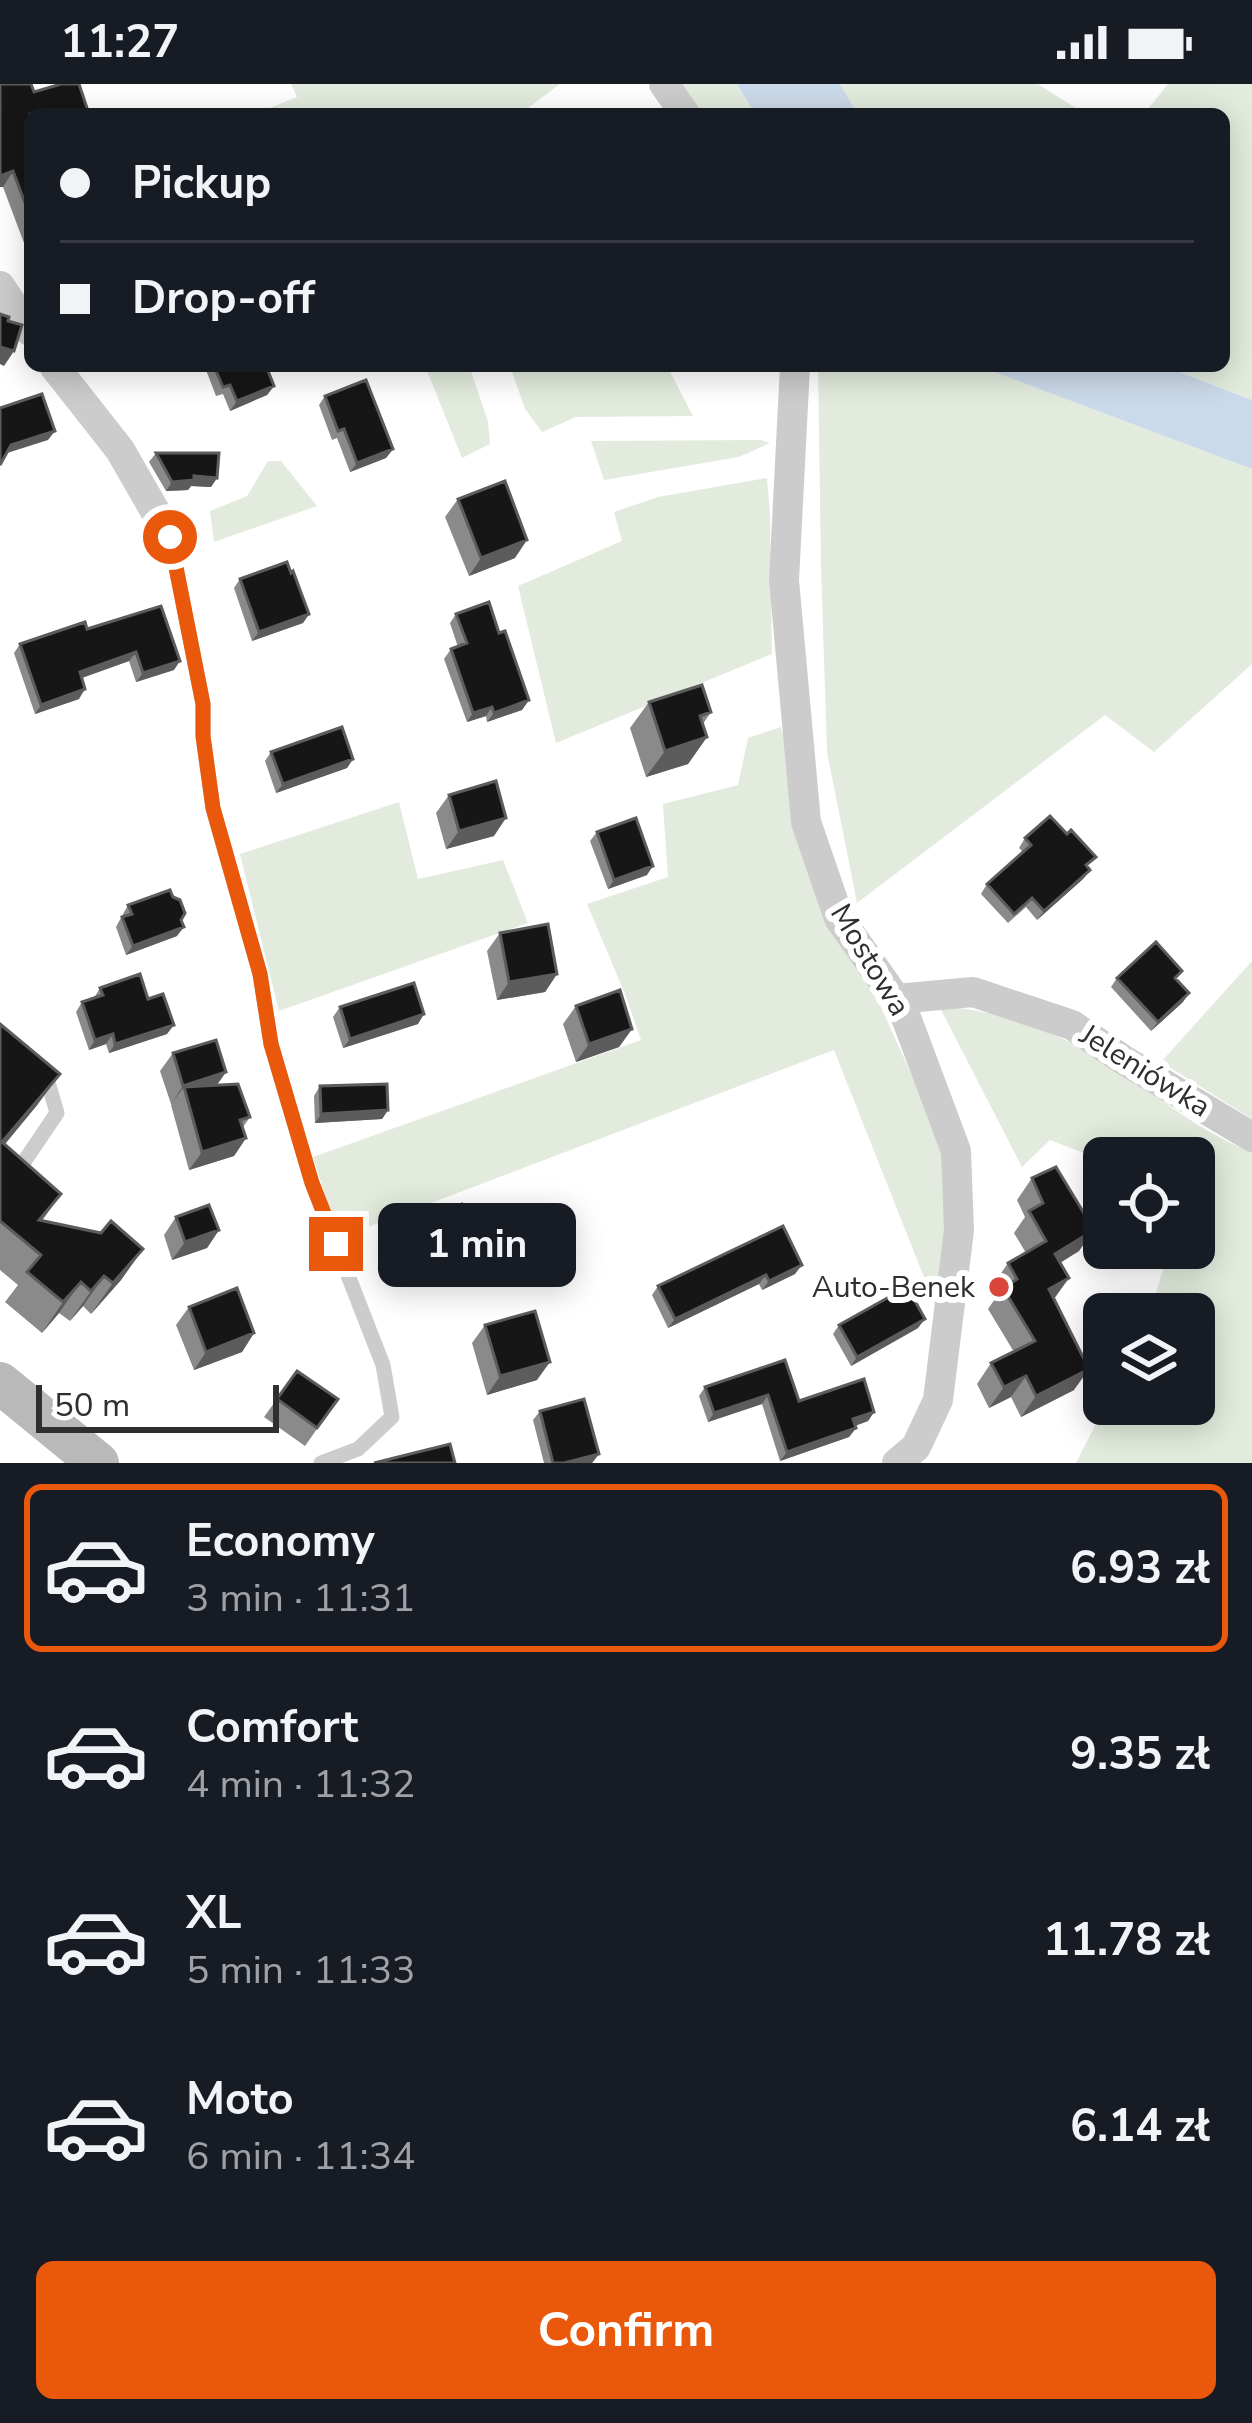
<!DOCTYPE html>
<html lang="en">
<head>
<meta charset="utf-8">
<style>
  body { margin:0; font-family:"Nunito Sans",sans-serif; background:#20242c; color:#f1f3f6; height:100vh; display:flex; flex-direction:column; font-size:45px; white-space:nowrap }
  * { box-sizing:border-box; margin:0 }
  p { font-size:39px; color:#9ea1a6 }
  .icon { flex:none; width:66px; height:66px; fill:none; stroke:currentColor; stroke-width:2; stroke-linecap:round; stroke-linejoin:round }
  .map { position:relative; height:1379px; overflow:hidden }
  .side { display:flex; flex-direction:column; background:#171b24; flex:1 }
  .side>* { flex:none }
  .top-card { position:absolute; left:24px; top:24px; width:1206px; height:264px; border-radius:18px; box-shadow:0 6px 30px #0003; display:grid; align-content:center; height:264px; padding:0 36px; background:#171b24 }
  .fabs { position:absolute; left:1083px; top:1053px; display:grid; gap:24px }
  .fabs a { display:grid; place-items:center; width:132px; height:132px; border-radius:18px; background:#171b24; box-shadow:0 6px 30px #0003; font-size:60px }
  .scale { position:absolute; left:36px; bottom:30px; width:243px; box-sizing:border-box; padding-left:12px; border:6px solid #2f2f2f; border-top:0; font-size:33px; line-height:42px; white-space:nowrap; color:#2f2f2f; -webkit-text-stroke:9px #fff; paint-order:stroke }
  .end { position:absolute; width:54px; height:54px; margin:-27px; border:15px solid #ea580c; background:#fff; box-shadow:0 0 0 6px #fff }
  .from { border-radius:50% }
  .bubble { position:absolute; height:84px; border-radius:18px; background:#171b24; box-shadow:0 6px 30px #0003; font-size:39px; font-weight:700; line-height:84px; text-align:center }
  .top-card b { display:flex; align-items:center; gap:42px; height:114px; font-size:45px }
  .top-card b+b { border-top:3px solid #363941 }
  .top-card i { width:30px; height:30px; background:#f1f3f6 }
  ul { padding:21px 0 0; list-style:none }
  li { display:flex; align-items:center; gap:36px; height:168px; margin:0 24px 18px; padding:0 12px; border:6px solid transparent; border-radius:18px }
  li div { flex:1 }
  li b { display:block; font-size:45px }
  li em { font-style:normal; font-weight:700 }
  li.current { border-color:#ea580c }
  li>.icon { width:108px; height:108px; stroke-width:1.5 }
  .button { display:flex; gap:24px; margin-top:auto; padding:24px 36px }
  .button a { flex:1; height:138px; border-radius:18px; background:#ea580c; color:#fff; font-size:48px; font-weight:700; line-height:138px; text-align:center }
  .status { display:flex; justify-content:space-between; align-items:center; height:84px; padding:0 60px; background:#171b24; direction:ltr }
  .status svg { height:33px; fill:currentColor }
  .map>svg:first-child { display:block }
  .green { fill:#e3ebde }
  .water { fill:#cbdaea }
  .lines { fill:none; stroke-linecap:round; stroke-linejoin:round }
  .service { stroke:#ccc; stroke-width:15 }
  .minor { stroke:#ccc; stroke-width:30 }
  .secondary { stroke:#b9b9b9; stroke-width:42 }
  .wall { fill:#8a8a8a }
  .shaded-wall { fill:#5c5c5c }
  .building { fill:#161616; stroke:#5c5c5c; stroke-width:3 }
  .route { stroke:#ea580c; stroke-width:15 }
  .poi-dot { fill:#db463c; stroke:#fff; stroke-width:4.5 }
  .labels { text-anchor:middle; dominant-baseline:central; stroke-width:12; stroke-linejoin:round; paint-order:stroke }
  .street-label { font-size:30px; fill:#2f2f2f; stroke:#fff }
  .poi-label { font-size:30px; fill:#2f2f2f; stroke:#fff; text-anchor:end }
</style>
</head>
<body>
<div class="status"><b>11:27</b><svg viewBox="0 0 49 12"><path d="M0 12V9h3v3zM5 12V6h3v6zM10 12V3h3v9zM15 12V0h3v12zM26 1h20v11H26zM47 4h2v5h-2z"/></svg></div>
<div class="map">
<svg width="1252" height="1379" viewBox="0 0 1252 1379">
  <rect width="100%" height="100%" fill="#fff"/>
  <!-- green -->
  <path class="green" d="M 291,0 L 560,0 L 520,30 L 255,30 L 297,13 Z
    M 678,0 L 737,0 L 755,30 L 698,30 Z
    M 840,0 L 1038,0 L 1085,30 L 858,30 Z
    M 1168,0 L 1252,0 L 1252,316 L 1164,282 L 1224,282 L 1224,30 L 1144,30 Z
    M 425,282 L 469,282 L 488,337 L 490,360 L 462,374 Z
    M 510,282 L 667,282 L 693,332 L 576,333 L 542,348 L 525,325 Z
    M 818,282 L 978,282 L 1252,385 L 1252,580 L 1154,668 L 1105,631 L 857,819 L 827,668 L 821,483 Z
    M 761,356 L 770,359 L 739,373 L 604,396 L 591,357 Z
    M 268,377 L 281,377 L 317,422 L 214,458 L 210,427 L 247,412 Z
    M 767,394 L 770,431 L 772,570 L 556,659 L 518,502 L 622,457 L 614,428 L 658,413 Z
    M 781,643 L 826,833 L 877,914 L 947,1070 L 948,1152 L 937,1226 L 834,966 L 339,1154 L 313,1073 L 641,956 L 625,910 L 587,820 L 668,793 L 663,720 L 738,701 L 748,654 Z
    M 399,718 L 418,795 L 503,776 L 528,839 L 279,927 L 240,770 Z
    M 1252,877 L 1252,1035 L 1161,978 Z
    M 939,922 C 987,925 1040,941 1083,965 C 1141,996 1190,1045 1252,1068 L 1252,1379 L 1076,1379 L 1106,1320 L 1194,1320 L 1194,1230 L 1150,1230 L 1169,1164 L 1194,1164 L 1194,1074 L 1104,1074 L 1104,1077 L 1050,1056 L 1022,1083 Z"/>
  <!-- water -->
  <path class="water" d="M 737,0 L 840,0 L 858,30 L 755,30 Z
    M 978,282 L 1164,282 L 1252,316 L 1252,385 Z"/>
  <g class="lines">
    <!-- service -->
    <path class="service" d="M 170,453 L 203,620 L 203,653 L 213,725 L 260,890 L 271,960 L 312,1099 L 383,1281 L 392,1333 L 358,1365 L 321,1379
      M 0,1084 L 13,1094 L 57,1029 L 48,998 L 38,989"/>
    <!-- minor -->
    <path class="minor" d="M 664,0 L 685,30
      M 0,202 L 30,247
      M 54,282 L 120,366 L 170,453
      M 795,282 L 784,496 L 806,738 L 839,834 L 896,915 L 907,936 L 956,1067 L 959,1146 L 938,1316 L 916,1363 L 897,1379
      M 896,915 L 973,908 L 1072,941 L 1122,975 L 1252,1053"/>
    <!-- secondary -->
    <path class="secondary" d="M 0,1299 L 98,1379"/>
  </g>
  <!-- wall -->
  <path class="wall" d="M 0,0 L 30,30 L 30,175 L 3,103 L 0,103 Z
    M 209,282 L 266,282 L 274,302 L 267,311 L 230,327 L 223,310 L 216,312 L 206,286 Z
    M 325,312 L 393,365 L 386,374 L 350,388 L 337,354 L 332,356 L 319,321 Z
    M 156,369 L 217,394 L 211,403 L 191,402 L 188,406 L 166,407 L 149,378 Z
    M 458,415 L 515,474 L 469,492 L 445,433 Z
    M 240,495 L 309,530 L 303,539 L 252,557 L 234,504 Z
    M 456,530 L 499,549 L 529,616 L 522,626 L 487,638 L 486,632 L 467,638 L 444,575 L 451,565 L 458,563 L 450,539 Z
    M 87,545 L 174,586 L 136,598 L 129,577 L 82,594 L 79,615 L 35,630 L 14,569 L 20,560 Z
    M 649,618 L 711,628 L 703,640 L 707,653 L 688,680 L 646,693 L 630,644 Z
    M 271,668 L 353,675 L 347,684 L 276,709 L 265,677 Z
    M 449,711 L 494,752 L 446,765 L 436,729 Z
    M 597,748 L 647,791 L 608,805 L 590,757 Z
    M 1067,750 L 1090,786 L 1083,795 L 1037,836 L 1026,823 L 1008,839 L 981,810 L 987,800 L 1023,768 L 1019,764 L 1025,754 Z
    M 128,821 L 181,836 L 177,852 L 126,871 L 116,843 Z
    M 500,849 L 557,890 L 545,908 L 497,916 L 487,867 Z
    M 1117,894 L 1176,895 L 1183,918 L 1151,947 L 1111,903 Z
    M 100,904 L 148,915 L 167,950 L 109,969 L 106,960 L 89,966 L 76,928 L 82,918 L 94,914 Z
    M 576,922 L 632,945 L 619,963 L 576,978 L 563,940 Z
    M 340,923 L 418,940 L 343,964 L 333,933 Z
    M 0,940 L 38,1020 L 5,1060 L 61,1110 L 42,1137 L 143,1165 L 121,1196 L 91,1230 L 83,1222 L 70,1237 L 59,1229 L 42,1249 L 5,1218 L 18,1201 L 0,1186 Z
    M 173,969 L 226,988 L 217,1001 L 250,1033 L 243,1043 L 246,1054 L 234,1072 L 189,1086 L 171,1021 L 172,1020 L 171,1020 L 160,987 Z
    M 320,1002 L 388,1026 L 382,1035 L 315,1039 L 314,1012 Z
    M 1032,1094 L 1079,1167 L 1060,1179 L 1054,1215 L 1074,1306 L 1021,1333 L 1011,1313 L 989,1324 L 977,1300 L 991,1279 L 1014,1268 L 988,1225 L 999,1209 L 993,1201 L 1008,1179 L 1026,1169 L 1014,1149 L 1025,1133 L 1017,1116 Z
    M 176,1133 L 219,1146 L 207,1164 L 172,1176 L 164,1151 Z
    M 783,1142 L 795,1190 L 762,1206 L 759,1200 L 668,1244 L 652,1211 L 658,1202 Z
    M 426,1164 L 498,1164 L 467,1203 L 444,1184 L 440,1190 L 419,1174 Z
    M 189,1223 L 254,1249 L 242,1268 L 194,1286 L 176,1241 Z
    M 485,1241 L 537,1296 L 487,1311 L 472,1259 Z
    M 839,1241 L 918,1244 L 851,1282 L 833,1250 Z
    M 785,1276 L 799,1317 L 874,1328 L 868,1337 L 855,1342 L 856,1344 L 849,1353 L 780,1377 L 762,1320 L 708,1338 L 699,1312 L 705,1303 Z
    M 297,1287 L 338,1315 L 305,1362 L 264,1333 Z
    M 540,1327 L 599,1370 L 592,1379 L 544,1379 L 533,1336 Z"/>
  <!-- shaded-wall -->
  <path class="shaded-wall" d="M 13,87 L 3,103 L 0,103 L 0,92 Z
    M 0,263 L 14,267 L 4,282 L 0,280 Z
    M 274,302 L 267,311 L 230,327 L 237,317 Z
    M 55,347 L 48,356 L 4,370 L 11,361 Z
    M 393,365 L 386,374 L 350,388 L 357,379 Z
    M 194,392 L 217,394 L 211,403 L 191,402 L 188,406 L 166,407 L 172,398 Z
    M 527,456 L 515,474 L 469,492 L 481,474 Z
    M 309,530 L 303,539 L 252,557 L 259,548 Z
    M 136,568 L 129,577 L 73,597 L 80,588 Z
    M 180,577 L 174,586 L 136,598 L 143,589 Z
    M 85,605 L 79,615 L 35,630 L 41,621 Z
    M 529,616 L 522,626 L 487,638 L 494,629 Z
    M 492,623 L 486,632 L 467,638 L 473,629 Z
    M 707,653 L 688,680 L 646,693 L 665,667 Z
    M 353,675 L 347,684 L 276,709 L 283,700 Z
    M 506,734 L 494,752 L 446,765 L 459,747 Z
    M 653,782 L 647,791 L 608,805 L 614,796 Z
    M 1090,786 L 1083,795 L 1037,836 L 1044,827 Z
    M 184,843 L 177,852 L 126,871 L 133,862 Z
    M 557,890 L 545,908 L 497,916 L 509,898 Z
    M 1189,909 L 1183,918 L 1151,947 L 1158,938 Z
    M 424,930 L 418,940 L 343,964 L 350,955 Z
    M 174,941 L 167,950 L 109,969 L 115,960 Z
    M 632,945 L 619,963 L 576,978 L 589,960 Z
    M 113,950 L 106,960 L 89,966 L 95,956 Z
    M 226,988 L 213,1006 L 184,1003 L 171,1020 L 183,1002 Z
    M 60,990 L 38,1020 L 0,1066 L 0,1062 Z
    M 388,1026 L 382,1035 L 315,1039 L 321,1030 Z
    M 246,1054 L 234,1072 L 189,1086 L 202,1068 Z
    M 219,1146 L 207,1164 L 172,1176 L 185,1158 Z
    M 1094,1146 L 1079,1167 L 1040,1191 L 1055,1170 Z
    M 143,1165 L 121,1196 L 91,1230 L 113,1199 Z
    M 802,1181 L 795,1190 L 762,1206 L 769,1197 Z
    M 766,1191 L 759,1200 L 668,1244 L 675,1235 Z
    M 104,1192 L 83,1222 L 70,1237 L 91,1207 Z
    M 1069,1194 L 1054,1215 L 1049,1205 Z
    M 81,1198 L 59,1229 L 42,1249 L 63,1218 Z
    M 925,1235 L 918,1244 L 851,1282 L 857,1273 Z
    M 254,1249 L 242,1268 L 194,1286 L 206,1268 Z
    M 550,1278 L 537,1296 L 487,1311 L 500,1292 Z
    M 1089,1285 L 1074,1306 L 1021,1333 L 1036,1312 Z
    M 1026,1292 L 1011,1313 L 989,1324 L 1004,1303 Z
    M 768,1311 L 762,1320 L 708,1338 L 714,1329 Z
    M 874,1328 L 868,1337 L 846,1345 L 853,1335 Z
    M 856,1344 L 849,1353 L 780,1377 L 787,1368 Z
    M 599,1370 L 592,1379 L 564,1379 Z"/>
  <!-- building -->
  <path class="building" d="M 0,0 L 31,0 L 34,8 L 61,0 L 79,0 L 89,30 L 30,30 L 30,132 L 13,87 L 0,92 Z
    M 0,230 L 9,233 L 8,237 L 22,241 L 14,267 L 0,263 Z
    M 214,282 L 266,282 L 274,302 L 237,317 L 230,301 L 223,303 Z
    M 366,296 L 393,365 L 357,379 L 344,345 L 338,347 L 325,312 Z
    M 42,310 L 55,347 L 11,361 L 0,381 L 0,324 Z
    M 156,369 L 219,369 L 217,394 L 194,392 L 194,396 L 172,398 Z
    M 505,397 L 527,456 L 481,474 L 458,415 Z
    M 287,478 L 291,489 L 293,487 L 309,530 L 259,548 L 240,495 Z
    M 489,518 L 499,549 L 505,547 L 529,616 L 494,629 L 492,623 L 473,629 L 451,565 L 467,559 L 456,530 Z
    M 161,522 L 180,577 L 143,589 L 136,568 L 80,588 L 85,605 L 41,621 L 20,560 L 85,538 L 87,545 Z
    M 702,601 L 711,628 L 700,632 L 707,653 L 665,667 L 649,618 Z
    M 342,643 L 353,675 L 283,700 L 271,668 Z
    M 496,697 L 506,734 L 459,747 L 449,711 Z
    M 1050,732 L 1067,750 L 1071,746 L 1096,773 L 1086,781 L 1090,786 L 1044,827 L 1032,814 L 1014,830 L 987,800 L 1031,761 L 1025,754 Z
    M 636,734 L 653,782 L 614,796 L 597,748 Z
    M 170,806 L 173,813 L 180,816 L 185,829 L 181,836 L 184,843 L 133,862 L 122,833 L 132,830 L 128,821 Z
    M 548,840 L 557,890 L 509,898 L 500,849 Z
    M 1156,858 L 1182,887 L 1175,894 L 1189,909 L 1158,938 L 1117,894 Z
    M 140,890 L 148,915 L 163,910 L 174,941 L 115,960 L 113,950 L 95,956 L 82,918 L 103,911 L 100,904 Z
    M 414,899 L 424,930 L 350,955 L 340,923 Z
    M 620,906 L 632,945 L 589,960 L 576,922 Z
    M 0,940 L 60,990 L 2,1058 L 61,1110 L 39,1136 L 101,1149 L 111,1137 L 143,1165 L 113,1199 L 104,1192 L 91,1207 L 81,1198 L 63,1218 L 27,1188 L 41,1171 L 0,1137 Z
    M 216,956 L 226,988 L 183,1002 L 173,969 Z
    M 238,1000 L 250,1033 L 240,1036 L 246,1054 L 202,1068 L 184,1003 Z
    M 387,1000 L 388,1026 L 321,1030 L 320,1002 Z
    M 1056,1083 L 1094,1146 L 1055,1170 L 1069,1194 L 1049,1205 L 1089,1285 L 1036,1312 L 1026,1292 L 1004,1303 L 991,1279 L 1035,1257 L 1003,1204 L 1017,1195 L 1008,1179 L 1046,1157 L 1029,1127 L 1043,1119 L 1032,1094 Z
    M 462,1120 L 505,1155 L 473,1194 L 451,1175 L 446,1181 L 426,1164 Z
    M 209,1121 L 219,1146 L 185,1158 L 176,1133 Z
    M 783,1142 L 802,1181 L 769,1197 L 766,1191 L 675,1235 L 658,1202 Z
    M 907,1203 L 925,1235 L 857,1273 L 839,1241 Z
    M 237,1204 L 254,1249 L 206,1268 L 189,1223 Z
    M 535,1227 L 550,1278 L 500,1292 L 485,1241 Z
    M 785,1276 L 799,1317 L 864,1295 L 874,1328 L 853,1335 L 856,1344 L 787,1368 L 768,1311 L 714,1329 L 705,1303 Z
    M 297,1287 L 338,1315 L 317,1344 L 277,1315 Z
    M 584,1315 L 599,1370 L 564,1379 L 553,1379 L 540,1327 Z
    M 450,1360 L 455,1379 L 374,1379 Z"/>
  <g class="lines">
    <!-- route -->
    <path class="route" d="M 170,453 L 203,620 L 203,652 L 213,724 L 260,890 L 271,960 L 312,1099 L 336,1160"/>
  </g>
  <!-- markers -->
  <circle class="poi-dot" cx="999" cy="1203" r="12"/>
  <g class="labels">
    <!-- street labels -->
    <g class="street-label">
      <text transform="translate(870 876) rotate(59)">Mostowa</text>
      <text transform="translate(1145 987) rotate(32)">Jeleniówka</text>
    </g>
    <!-- poi labels -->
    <g class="poi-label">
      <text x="975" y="1203">Auto-Benek</text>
    </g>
  </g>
</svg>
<div class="fabs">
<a><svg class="icon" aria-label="locate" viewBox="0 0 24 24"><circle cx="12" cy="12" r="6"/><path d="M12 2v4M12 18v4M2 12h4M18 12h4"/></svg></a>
<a><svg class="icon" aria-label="layers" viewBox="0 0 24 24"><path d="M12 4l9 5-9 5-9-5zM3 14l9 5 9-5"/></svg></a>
</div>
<div class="scale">50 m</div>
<i class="end from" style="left:170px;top:453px"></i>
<i class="end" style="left:336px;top:1160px"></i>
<div class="bubble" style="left:378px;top:1119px;width:198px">1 min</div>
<div class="top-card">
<b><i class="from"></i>Pickup</b>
<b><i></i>Drop-off</b>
</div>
</div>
<section class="side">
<ul>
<li class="current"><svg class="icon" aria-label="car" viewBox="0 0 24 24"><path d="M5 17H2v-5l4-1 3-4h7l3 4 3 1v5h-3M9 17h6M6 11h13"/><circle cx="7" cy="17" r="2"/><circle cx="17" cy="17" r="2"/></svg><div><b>Economy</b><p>3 min · 11:31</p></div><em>6.93 zł</em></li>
<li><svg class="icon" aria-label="car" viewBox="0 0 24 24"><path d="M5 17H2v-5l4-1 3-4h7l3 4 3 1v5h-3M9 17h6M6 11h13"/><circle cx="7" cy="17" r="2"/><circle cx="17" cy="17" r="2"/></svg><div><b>Comfort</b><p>4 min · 11:32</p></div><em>9.35 zł</em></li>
<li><svg class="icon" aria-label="car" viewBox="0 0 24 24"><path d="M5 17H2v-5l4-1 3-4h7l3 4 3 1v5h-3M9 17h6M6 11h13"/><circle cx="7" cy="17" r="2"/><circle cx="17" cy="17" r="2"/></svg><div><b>XL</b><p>5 min · 11:33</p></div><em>11.78 zł</em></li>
<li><svg class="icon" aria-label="car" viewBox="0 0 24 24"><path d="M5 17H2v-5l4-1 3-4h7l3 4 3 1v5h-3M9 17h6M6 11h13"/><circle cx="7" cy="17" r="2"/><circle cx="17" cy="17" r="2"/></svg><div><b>Moto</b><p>6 min · 11:34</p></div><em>6.14 zł</em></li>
</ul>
<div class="button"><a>Confirm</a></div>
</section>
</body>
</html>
